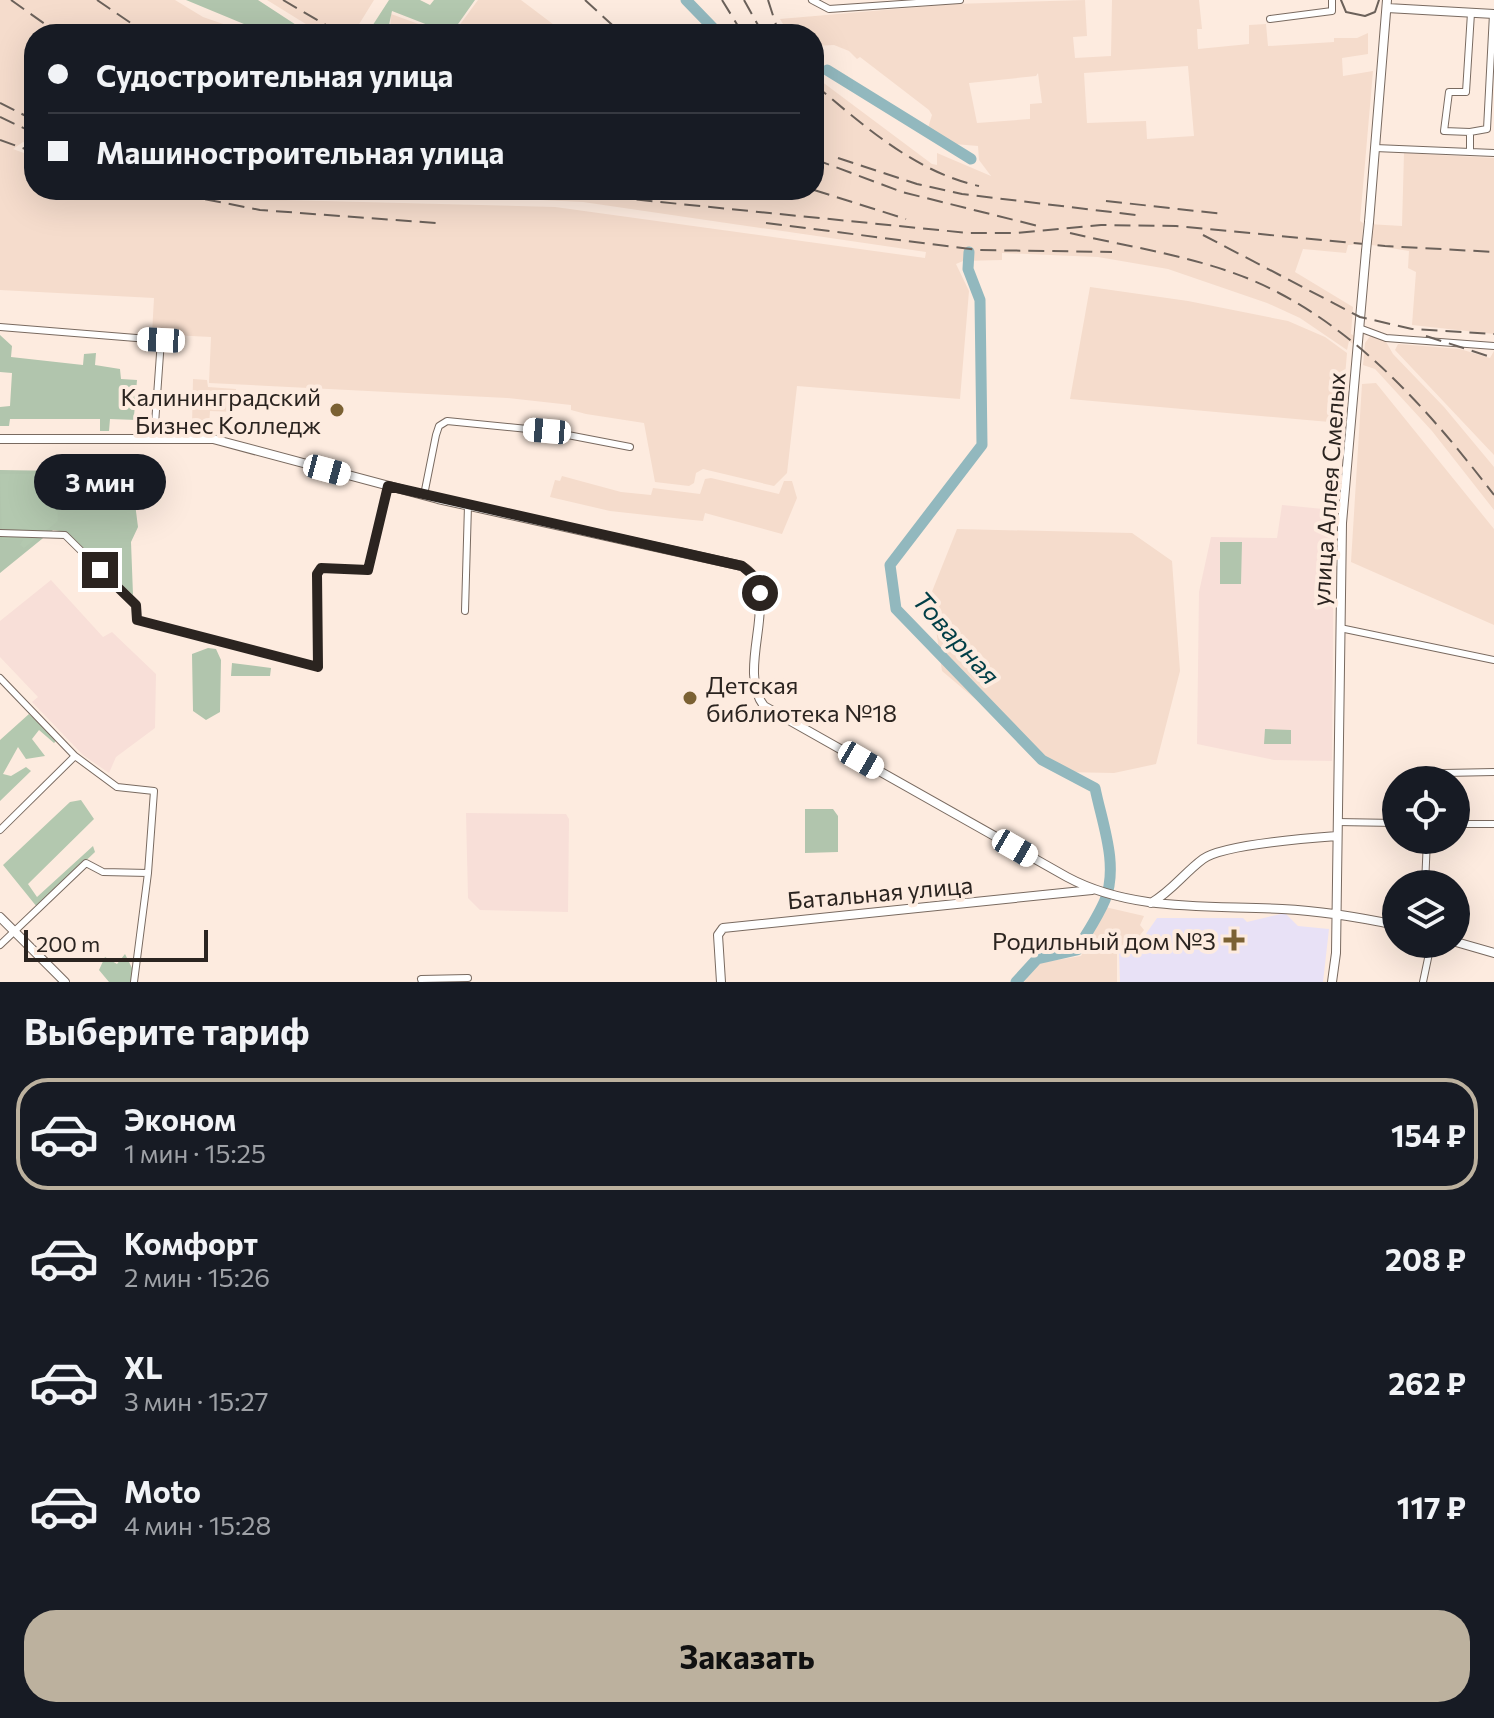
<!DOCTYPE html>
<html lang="ru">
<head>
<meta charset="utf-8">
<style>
  body { margin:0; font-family:Commissioner,sans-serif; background:#242831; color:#f1f3f6; height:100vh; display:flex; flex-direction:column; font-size:30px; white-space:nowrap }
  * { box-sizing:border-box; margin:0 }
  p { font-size:26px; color:#9ea1a6 }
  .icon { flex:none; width:44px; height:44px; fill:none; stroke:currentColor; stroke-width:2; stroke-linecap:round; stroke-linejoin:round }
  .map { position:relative; height:982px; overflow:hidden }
  .drawer { display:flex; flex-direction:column; background:#171b24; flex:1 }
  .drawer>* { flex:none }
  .banner { position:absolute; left:24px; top:24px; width:800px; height:176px; border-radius:32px; box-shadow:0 8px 32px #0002; display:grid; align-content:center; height:176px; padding:0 24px; background:#171b24 }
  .buttons { position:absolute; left:1382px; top:766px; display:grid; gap:16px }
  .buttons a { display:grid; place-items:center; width:88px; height:88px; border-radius:50%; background:#171b24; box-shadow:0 8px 32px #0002; font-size:40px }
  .scale { position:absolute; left:24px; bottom:20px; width:184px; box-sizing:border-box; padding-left:8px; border:4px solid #2b2420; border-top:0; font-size:22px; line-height:28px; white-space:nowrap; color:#2b2420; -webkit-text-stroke:6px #fdebdf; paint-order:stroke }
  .end { position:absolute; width:36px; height:36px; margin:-18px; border:10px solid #2b2420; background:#fff; box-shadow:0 0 0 4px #fff }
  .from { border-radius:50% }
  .bubble { position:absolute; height:56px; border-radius:28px; background:#171b24; box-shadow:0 8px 32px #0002; font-size:26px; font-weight:700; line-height:56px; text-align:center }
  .car { position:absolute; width:24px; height:48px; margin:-24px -12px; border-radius:10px; box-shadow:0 0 6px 2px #0007; background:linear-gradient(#fff 24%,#345 0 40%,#fff 0 76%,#345 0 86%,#fff 0) }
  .banner b { display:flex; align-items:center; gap:28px; height:76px; font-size:30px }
  .banner b+b { border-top:2px solid #363941 }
  .banner i { width:20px; height:20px; background:#f1f3f6 }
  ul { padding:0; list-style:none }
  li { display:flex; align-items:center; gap:24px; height:112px; margin:0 16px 12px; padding:0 8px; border:4px solid transparent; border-radius:32px }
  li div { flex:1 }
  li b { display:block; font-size:30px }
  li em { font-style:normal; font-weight:700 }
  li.current { border-color:#bcb19e }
  li>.icon { width:72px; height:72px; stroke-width:1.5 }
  h2 { padding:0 24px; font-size:36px; line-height:96px }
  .primary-button { display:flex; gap:16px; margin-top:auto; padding:16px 24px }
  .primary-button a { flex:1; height:92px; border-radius:32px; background:#bcb19e; color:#111; font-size:32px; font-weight:700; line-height:92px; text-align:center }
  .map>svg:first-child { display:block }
  .built { fill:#f5dccc; fill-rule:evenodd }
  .education { fill:#f8dfd8 }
  .medical { fill:#e8e1f6 }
  .green { fill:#b1c5ad }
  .forest { fill:#b3c8af }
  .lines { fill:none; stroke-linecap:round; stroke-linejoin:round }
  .river { stroke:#92b8be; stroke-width:11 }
  .minor-casing { stroke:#796a60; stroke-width:8 }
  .major-casing { stroke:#796a60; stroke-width:10 }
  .minor { stroke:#fff; stroke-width:6 }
  .major { stroke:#fff; stroke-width:8 }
  .tram { stroke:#6b615a; stroke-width:2 }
  .rail { stroke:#6b615a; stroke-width:2; stroke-dasharray:16 8; stroke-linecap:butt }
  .major-bridge-casing { stroke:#796a60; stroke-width:10; stroke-linecap:butt }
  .major-bridge { stroke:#fff; stroke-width:8 }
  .route { stroke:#2b2420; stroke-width:10 }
  .poi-dot { fill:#7b6133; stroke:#fdebdf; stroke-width:3 }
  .labels { text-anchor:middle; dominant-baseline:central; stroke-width:8; stroke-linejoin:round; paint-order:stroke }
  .poi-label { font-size:24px; fill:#2b2420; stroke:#fdebdf; text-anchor:end }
  .street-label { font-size:24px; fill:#2b2420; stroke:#fdebdf }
  .water-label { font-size:26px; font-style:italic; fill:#013e46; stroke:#fdebdf }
</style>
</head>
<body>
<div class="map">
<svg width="1494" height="982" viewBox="0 0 1494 982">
  <rect width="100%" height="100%" fill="#fdebdf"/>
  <!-- built -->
  <path class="built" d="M 0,0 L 175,0 L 203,17 L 252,34 L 34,34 L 34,146 L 23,142 L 13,149 L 32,156 L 34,190 L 143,190 L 176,198 L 178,193 L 204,198 L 555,207 L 925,258 L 926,252 L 583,202 L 374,192 L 209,193 L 187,190 L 814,190 L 814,87 L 821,81 L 932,164 L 937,165 L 937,153 L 991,176 L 979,160 L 978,146 L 954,144 L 926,134 L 932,115 L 929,110 L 860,57 L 857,59 L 849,51 L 834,45 L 814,46 L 814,34 L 789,34 L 780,19 L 954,4 L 1085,0 L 1087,36 L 1073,37 L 1075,58 L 1111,56 L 1112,0 L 1199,0 L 1202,29 L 1197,29 L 1198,49 L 1249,44 L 1249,25 L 1266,24 L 1268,46 L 1334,42 L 1334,38 L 1357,38 L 1368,33 L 1368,54 L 1342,58 L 1343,76 L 1373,71 L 1360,221 L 1363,223 L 1362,244 L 1348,245 L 1346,253 L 1303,249 L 1295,272 L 1353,307 L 1351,334 L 1358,338 L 1357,347 L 1349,341 L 1347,350 L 1300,318 L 1267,303 L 1168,269 L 1098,257 L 1002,253 L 1002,260 L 963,261 L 956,264 L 969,291 L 960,399 L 797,386 L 787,473 L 774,486 L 703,469 L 696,473 L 694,483 L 689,486 L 655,482 L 644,423 L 586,414 L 571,410 L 571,405 L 507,398 L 209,383 L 211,337 L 152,334 L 154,298 L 0,290 ZM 1188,66 L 1194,136 L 1147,139 L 1146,121 L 1087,123 L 1084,73 ZM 1038,73 L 1042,103 L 1030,104 L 1030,119 L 977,123 L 969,83 L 1036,76 Z
    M 267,0 L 374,0 L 353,34 L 322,34 Z
    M 478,0 L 521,0 L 566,34 L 453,34 Z
    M 391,14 L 446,34 L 390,34 Z
    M 1404,153 L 1494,158 L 1494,334 L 1412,325 L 1416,272 L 1408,268 L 1409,251 L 1366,244 L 1368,224 L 1402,226 Z
    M 1090,287 L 1188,301 L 1288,321 L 1325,337 L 1347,353 L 1341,423 L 1070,399 Z
    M 1371,335 L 1385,340 L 1393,354 L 1444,407 L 1494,467 L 1494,510 L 1432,431 L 1375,369 L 1363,365 L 1365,343 Z
    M 1398,344 L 1460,349 L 1490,358 L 1494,351 L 1494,455 L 1395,350 Z
    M 193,379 L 207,380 L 208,387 L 236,389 L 235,412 L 210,411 L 209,425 L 192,425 Z
    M 1376,383 L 1494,529 L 1494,625 L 1351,562 L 1362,384 Z
    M 562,476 L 621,492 L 651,495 L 653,488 L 700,494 L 705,479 L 711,478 L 779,494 L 784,481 L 792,481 L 797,498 L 782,534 L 705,513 L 703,521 L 683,519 L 610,511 L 550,497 L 555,480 L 560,481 Z
    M 957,529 L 1132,533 L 1172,561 L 1180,671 L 1156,764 L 1114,773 L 1062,772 L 942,671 L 931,594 Z
    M 1105,907 L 1144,916 L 1140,925 L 1144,930 L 1130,948 L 1117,950 L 1117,982 L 1024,982 L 1039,963 L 1081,956 Z"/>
  <!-- education -->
  <path class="education" d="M 1282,505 L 1334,510 L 1332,761 L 1274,760 L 1197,744 L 1199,592 L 1211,537 L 1277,538 Z
    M 51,580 L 103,637 L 112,632 L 156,674 L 155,728 L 116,757 L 109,773 L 83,755 L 32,702 L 38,697 L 0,657 L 0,621 Z
    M 466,813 L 566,814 L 569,819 L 568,912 L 480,910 L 468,898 Z"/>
  <!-- medical -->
  <path class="medical" d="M 1285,913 L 1298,926 L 1329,929 L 1323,982 L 1120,982 L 1119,953 L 1134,951 L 1157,918 L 1243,918 L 1247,922 Z"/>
  <!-- green -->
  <path class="green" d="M 186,0 L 258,0 L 310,34 L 268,34 Z
    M 0,335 L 12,346 L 11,357 L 83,365 L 84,354 L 96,353 L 95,365 L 120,369 L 121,379 L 137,380 L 134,416 L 137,420 L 110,419 L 109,431 L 100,431 L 100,419 L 10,419 L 9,426 L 0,426 L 0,407 L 10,406 L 12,373 L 0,372 Z
    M 0,470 L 131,472 L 138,527 L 131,542 L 133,595 L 66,532 L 53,530 L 0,573 Z
    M 1220,542 L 1242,542 L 1241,584 L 1220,584 Z
    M 208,648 L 216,649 L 221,660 L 220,712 L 206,720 L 193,711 L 192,654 Z
    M 232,663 L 271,668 L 270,676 L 231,676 Z
    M 1265,729 L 1291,730 L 1291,744 L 1264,744 Z
    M 805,809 L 833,809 L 838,816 L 838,852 L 805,853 Z"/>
  <!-- forest -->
  <path class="forest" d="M 389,0 L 420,0 L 430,5 L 434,0 L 475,0 L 451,34 L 392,11 L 387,34 L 367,34 Z
    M 0,474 L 83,474 L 84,485 L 49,500 L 49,504 L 57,503 L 58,521 L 24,548 L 20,545 L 23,540 L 2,539 Z
    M 29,714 L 57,740 L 54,743 L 39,730 L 32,739 L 45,756 L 26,759 L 18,747 L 3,774 L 11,776 L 26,767 L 31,771 L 0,801 L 0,740 Z
    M 81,800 L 94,819 L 28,884 L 37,897 L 93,846 L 95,852 L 37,907 L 3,865 L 70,802 Z
    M 125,954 L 133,970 L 131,982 L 109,982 L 99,970 L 105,957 L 117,964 Z"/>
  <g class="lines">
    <!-- river -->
    <path class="river" d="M 686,0 L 719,34
      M 827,70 L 971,159
      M 969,252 L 968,269 L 980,300 L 982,445 L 890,565 L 896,609 L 1042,760 L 1095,788 C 1102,823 1119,865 1105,900 C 1098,917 1086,934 1077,950 L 1037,959 L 1016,982"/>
    <!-- minor casing -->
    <g class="minor-casing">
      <path id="minor" d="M 812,0 L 829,9 L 960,0
        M 1270,19 L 1332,11 L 1332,0
        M 1470,132 L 1444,131 L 1449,92 L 1466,92 L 1471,13
        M 1375,148 L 1494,153
        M 1470,152 L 1470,132 L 1487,129 L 1493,14
        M 0,327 L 161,340 L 154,438
        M 1359,328 L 1386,338 L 1494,346
        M 424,495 L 436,435 L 439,426 L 447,421 L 547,431 L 630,447
        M 0,533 L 65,535 L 136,605 L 137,620 L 318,667 L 317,574 L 321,568 L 368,570 L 388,486
        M 465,611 L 468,505
        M 1340,628 L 1494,660
        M 0,678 L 75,756 L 117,787 L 154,791 L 148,873 L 134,982
        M 1432,780 L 1444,773 L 1494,772
        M 1337,822 L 1396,823
        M 1456,824 L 1494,824
        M 0,830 L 75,756
        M 1425,884 L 1427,840
        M 0,945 L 86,863 L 103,872 L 148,873
        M 422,982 L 421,979 L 468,978
        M 1423,982 L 1431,944"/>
    </g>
    <!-- major casing -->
    <g class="major-casing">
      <path id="major" d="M 1387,8 L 1494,14
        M 1369,222 L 1387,0
        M 0,439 L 213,439 L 438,499 L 742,566 C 785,591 734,667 764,706 L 1067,877 C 1132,912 1209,905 1282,909 C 1320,911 1358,917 1396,925
        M 1151,903 C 1172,891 1184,873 1203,859 C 1222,845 1310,838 1337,836
        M 0,917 L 65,982
        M 1456,942 L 1494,953
        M 721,982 L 718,935 L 723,928 L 1092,890
        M 1332,982 L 1336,953 L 1342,523 L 1366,251"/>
    </g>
    <!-- minor -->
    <use href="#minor" class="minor"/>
    <!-- major -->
    <use href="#major" class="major"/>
    <!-- tram -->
    <path class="tram" d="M 1341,0 L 1346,12 L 1365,16 L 1375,12 L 1379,0"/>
    <!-- rail -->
    <path class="rail" d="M 11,0 L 59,34
      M 97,0 L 147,34
      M 283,0 L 336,31
      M 585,0 L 622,34
      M 722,0 L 743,34
      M 744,0 L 763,34
      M 768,0 L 779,34
      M 814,84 C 863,125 915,172 979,186
      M 0,103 L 34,120
      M 0,117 L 34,133
      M 0,140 L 34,152
      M 838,158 L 917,184 L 962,194 L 1136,215
      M 814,159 L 902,192 L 1038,226
      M 158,190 L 260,210 L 436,223
      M 453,190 L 552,197
      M 541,190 L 968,233 L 1016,233 L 1101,225 L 1176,226 L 1385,246 L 1494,252
      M 814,190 L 906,219
      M 1106,201 L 1224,214
      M 766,223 L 978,250 L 1112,252
      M 1070,233 C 1138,249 1216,259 1279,293 C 1367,339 1435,418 1494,495
      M 1203,235 L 1360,317 L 1412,329 L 1494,334
      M 1426,336 L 1494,358"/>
    <!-- major-bridge casing -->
    <g class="major-bridge-casing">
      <path id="major-bridge" d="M 1366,251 L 1369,222"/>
    </g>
    <!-- major-bridge -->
    <use href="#major-bridge" class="major-bridge"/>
  </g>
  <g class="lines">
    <!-- route -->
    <path class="route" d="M 100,570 L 136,605 L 137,620 L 318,667 L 317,574 L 321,568 L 368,570 L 388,486 L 742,566 L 755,577 L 760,593"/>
  </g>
  <!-- markers -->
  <g class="poi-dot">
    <circle cx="337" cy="410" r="8"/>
    <circle cx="690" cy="698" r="8"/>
    <path d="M1230 928h8v8h8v8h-8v8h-8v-8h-8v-8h8z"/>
  </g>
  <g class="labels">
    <!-- poi labels -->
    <g class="poi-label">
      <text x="321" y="396">Калининградский<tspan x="321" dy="28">Бизнес Колледж</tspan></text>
      <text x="706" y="684" text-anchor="start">Детская<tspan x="706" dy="28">библиотека №18</tspan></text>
      <text x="1216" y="940">Родильный дом №3</text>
    </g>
    <!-- street labels -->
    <g class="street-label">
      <text transform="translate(1328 489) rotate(-86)">улица Аллея Смелых</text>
      <text transform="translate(880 892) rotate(-5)">Батальная улица</text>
    </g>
    <!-- water labels -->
    <g class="water-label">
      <text transform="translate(957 637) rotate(48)">Товарная</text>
    </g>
  </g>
</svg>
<div class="buttons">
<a><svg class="icon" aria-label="locate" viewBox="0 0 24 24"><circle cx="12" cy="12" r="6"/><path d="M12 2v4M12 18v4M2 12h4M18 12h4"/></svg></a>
<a><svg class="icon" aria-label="layers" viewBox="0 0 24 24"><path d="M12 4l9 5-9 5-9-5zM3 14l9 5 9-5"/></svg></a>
</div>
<div class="scale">200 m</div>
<i class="end from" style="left:760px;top:593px"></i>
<i class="end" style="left:100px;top:570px"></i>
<div class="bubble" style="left:34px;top:454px;width:132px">3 мин</div>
<i class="car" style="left:161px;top:340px;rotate:273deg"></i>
<i class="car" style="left:547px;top:431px;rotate:275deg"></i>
<i class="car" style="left:327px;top:470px;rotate:105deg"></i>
<i class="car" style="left:861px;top:760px;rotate:120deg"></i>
<i class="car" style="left:1015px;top:848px;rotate:120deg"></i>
<div class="banner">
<b><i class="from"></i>Судостроительная улица</b>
<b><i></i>Машиностроительная улица</b>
</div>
</div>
<section class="drawer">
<h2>Выберите тариф</h2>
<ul>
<li class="current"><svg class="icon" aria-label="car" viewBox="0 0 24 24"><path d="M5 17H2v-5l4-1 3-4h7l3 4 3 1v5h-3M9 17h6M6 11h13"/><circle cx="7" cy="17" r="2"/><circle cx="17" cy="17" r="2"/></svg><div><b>Эконом</b><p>1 мин · 15:25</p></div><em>154 ₽</em></li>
<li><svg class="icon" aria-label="car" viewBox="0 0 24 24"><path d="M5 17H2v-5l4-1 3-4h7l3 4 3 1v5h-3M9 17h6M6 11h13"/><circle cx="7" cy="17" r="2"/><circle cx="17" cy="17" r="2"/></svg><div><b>Комфорт</b><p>2 мин · 15:26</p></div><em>208 ₽</em></li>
<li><svg class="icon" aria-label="car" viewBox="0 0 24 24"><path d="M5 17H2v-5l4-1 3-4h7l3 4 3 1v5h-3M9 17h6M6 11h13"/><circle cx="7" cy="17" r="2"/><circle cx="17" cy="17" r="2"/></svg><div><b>XL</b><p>3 мин · 15:27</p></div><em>262 ₽</em></li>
<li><svg class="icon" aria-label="car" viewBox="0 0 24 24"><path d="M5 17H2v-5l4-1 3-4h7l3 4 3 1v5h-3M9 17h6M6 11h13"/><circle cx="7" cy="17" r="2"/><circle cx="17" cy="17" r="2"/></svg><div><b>Moto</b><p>4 мин · 15:28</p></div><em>117 ₽</em></li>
</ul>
<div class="primary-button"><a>Заказать</a></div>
</section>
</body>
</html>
